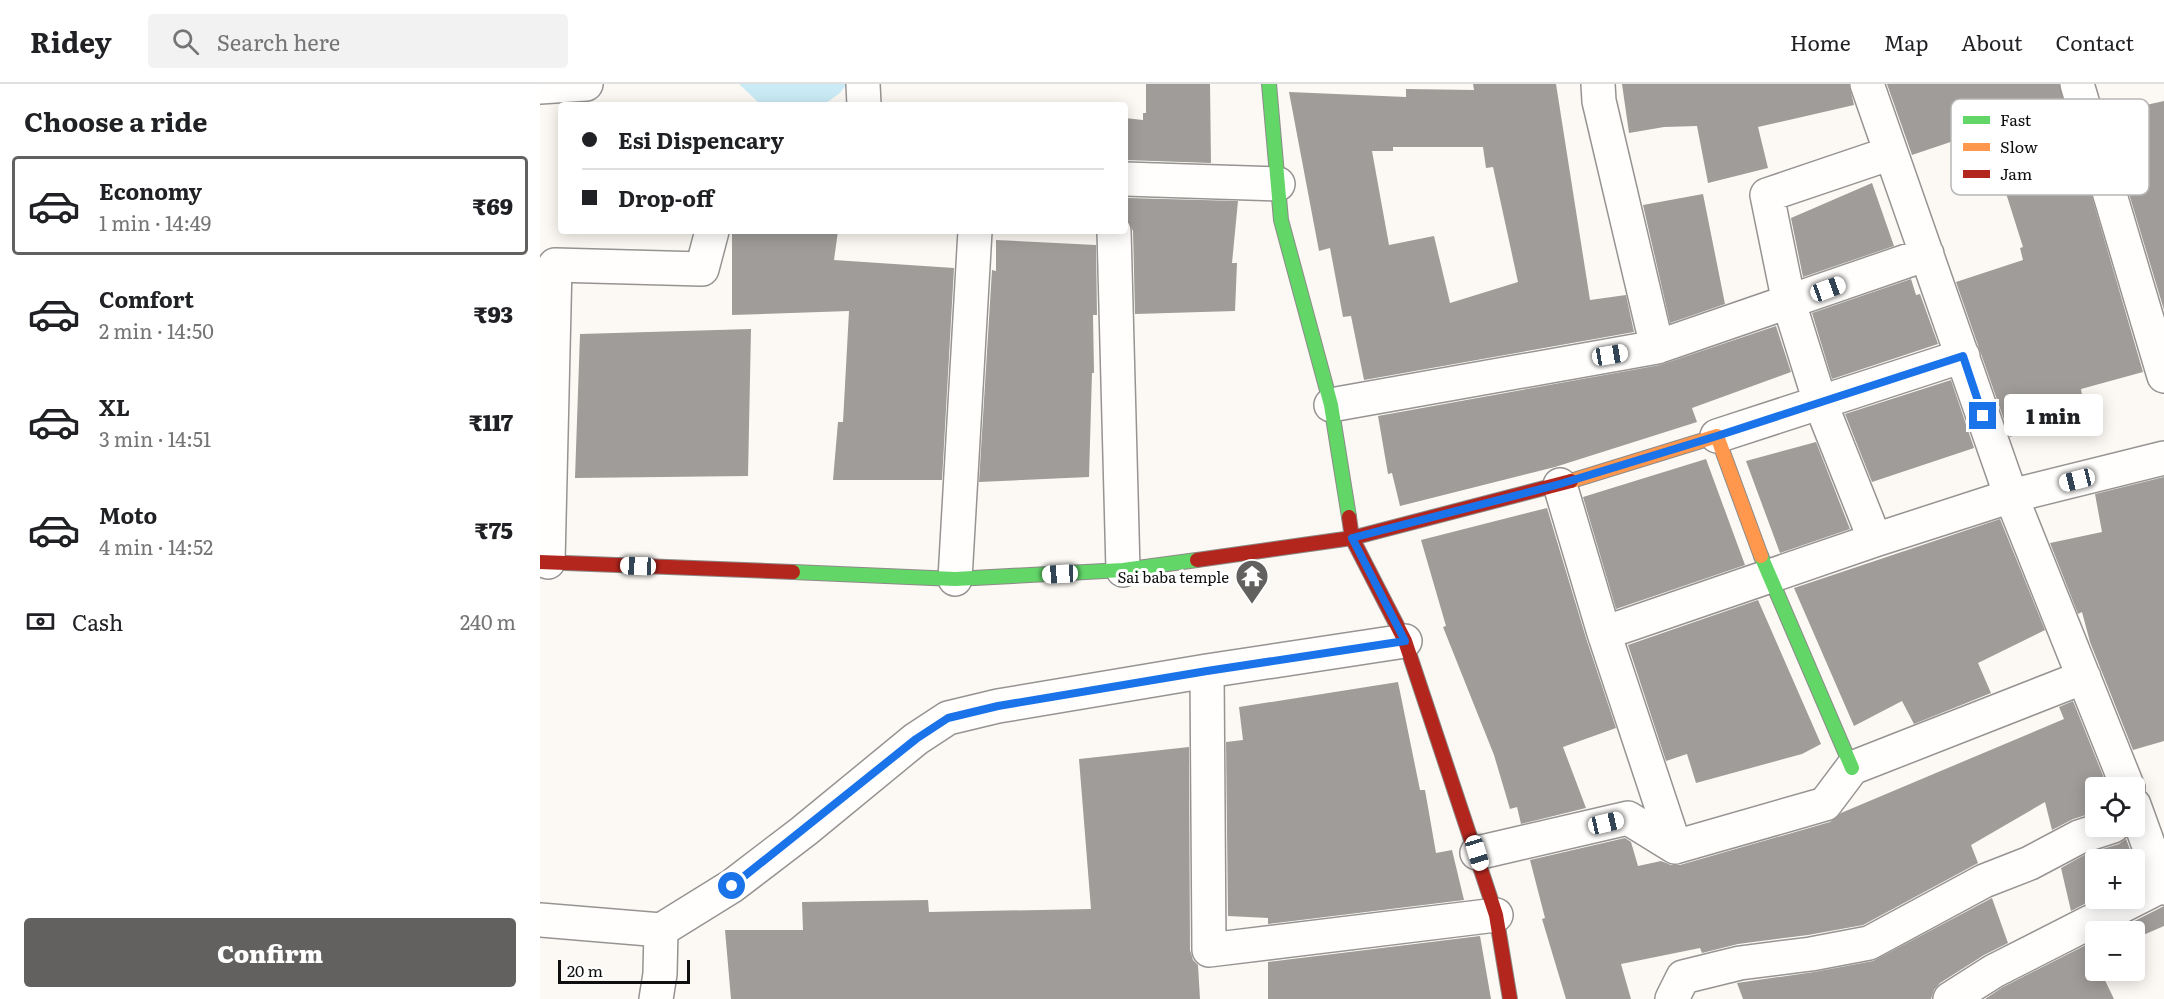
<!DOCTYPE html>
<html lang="en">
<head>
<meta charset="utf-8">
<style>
  body { margin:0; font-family:Literata,serif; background:#f2f2f2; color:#202124; height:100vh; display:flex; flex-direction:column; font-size:22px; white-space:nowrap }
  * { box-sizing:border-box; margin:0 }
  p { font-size:20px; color:#757577 }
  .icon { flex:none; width:33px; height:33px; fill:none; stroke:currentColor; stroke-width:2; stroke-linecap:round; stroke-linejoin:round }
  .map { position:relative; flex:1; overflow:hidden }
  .sheet { display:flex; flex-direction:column; background:#fff; width:540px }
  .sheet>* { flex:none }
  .guide { position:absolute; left:18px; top:18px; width:570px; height:132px; border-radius:6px; box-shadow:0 3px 15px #0003; display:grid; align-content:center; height:132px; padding:0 24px; background:#fff }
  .tools { position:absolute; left:1545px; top:693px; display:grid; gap:12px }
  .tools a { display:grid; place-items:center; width:60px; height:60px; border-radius:6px; background:#fff; box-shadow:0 3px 15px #0003; font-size:30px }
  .scale { position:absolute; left:18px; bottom:15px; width:132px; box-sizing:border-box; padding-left:6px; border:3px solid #0f0f0f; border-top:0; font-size:16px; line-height:21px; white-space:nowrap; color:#0f0f0f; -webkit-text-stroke:4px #fff; paint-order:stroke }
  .end { position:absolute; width:27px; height:27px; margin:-14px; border:8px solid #1a73e8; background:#fff; box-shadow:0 0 0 3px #fff }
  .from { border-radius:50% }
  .bubble { position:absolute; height:42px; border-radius:6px; background:#fff; box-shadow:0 3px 15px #0003; font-size:20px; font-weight:800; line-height:42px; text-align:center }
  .car { position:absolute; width:18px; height:36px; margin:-18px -9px; border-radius:8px; box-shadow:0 0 4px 2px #0007; background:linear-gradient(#fff 24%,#345 0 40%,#fff 0 76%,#345 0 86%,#fff 0) }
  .guide b { display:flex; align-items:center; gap:21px; height:57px; font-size:22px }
  .guide b+b { border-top:2px solid #e0e0e0 }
  .guide i { width:15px; height:15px; background:#202124 }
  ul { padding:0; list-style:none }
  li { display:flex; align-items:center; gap:18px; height:99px; margin:0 12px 9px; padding:0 12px; border:3px solid transparent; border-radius:6px }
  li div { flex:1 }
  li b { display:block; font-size:22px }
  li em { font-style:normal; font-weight:800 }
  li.on { border-color:#62615f }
  li>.icon { width:54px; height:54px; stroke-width:1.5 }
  h2 { padding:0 24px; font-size:27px; line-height:72px }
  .pay { display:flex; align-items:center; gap:15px; height:66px; padding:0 24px; font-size:22px }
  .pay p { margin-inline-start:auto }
  .cta { display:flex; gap:12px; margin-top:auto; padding:12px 24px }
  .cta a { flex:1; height:69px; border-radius:6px; background:#62615f; color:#fff; font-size:24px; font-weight:800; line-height:69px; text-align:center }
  header { display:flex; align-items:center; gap:36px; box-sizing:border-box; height:84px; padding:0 30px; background:#fff; border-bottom:2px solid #e0e0e0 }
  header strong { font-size:28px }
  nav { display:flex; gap:33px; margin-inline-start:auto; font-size:21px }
  .search { width:420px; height:54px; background:#f2f2f2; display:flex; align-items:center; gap:15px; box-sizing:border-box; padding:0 21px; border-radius:6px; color:#757577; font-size:22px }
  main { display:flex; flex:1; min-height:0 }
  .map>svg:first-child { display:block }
  .water { fill:#caebf5 }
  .building { fill:#9f9c99; fill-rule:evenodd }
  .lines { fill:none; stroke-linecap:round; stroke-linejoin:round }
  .street-casing { stroke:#969492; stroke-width:36 }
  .fast-casing { stroke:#8c8b89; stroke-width:16 }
  .slow-casing { stroke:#8c8b89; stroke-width:16 }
  .jam-casing { stroke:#8c8b89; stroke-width:16 }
  .street { stroke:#fffefd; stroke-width:33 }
  .fast { stroke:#63d668; stroke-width:14 }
  .slow { stroke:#ff974d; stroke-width:14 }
  .jam { stroke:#b3261e; stroke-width:14 }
  .route { stroke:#1a73e8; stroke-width:8 }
  .labels { text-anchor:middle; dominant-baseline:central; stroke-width:6; stroke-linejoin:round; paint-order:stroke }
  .poi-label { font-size:15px; fill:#0f0f0f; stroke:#fff; text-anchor:end }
  .key { fill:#fff; stroke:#b7b7b7; stroke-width:1.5 }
  .key-label { font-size:16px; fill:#0f0f0f }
</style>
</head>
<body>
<header>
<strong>Ridey</strong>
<div class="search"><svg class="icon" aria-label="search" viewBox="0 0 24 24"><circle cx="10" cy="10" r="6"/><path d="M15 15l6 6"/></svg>Search here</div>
<nav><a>Home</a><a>Map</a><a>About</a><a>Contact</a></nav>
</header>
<main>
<section class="sheet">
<h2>Choose a ride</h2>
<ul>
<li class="on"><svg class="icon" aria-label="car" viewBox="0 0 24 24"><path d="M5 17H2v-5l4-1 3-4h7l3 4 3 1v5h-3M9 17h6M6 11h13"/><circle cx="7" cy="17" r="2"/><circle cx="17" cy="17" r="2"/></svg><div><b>Economy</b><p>1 min · 14:49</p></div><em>₹69</em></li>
<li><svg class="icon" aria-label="car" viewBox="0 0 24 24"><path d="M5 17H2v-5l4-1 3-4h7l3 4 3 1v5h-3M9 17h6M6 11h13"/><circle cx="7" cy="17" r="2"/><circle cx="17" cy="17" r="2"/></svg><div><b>Comfort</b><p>2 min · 14:50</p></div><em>₹93</em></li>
<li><svg class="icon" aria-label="car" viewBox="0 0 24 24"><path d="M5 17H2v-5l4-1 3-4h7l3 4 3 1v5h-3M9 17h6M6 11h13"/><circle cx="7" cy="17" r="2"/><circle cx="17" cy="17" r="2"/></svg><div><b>XL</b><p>3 min · 14:51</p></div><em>₹117</em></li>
<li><svg class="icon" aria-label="car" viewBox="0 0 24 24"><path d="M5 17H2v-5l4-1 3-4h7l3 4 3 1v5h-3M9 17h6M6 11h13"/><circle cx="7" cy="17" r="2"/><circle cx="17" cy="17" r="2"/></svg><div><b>Moto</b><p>4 min · 14:52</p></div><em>₹75</em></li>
</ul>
<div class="pay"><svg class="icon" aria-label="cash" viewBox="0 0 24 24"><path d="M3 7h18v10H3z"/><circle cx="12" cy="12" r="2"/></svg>Cash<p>240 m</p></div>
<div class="cta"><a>Confirm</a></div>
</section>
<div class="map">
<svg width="1624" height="915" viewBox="0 0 1624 915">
  <rect width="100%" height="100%" fill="#fcf9f4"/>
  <!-- water -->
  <path class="water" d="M 199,0 L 307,0 L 300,9 L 283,21 L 225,21 L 218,18 Z"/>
  <!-- building -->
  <path class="building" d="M 606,0 L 670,0 L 671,79 L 585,76 L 585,34 L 603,36 L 603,29 L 606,29 Z
    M 933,0 L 1016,0 L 1050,216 L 1086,211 L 1094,248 L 824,296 L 811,232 L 803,233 L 790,164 L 779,167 L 749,8 L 866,13 L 866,5 L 934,6 ZM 853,63 L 943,63 L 946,84 L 953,83 L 978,198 L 910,219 L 894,152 L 849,161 L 832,67 L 853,67 Z
    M 1082,0 L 1309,0 L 1314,21 L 1218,43 L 1228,84 L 1168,99 L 1157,42 L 1124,43 L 1089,49 Z
    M 1347,0 L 1519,0 L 1603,288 L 1541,305 L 1545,328 L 1470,353 L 1416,198 L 1483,176 L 1480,164 L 1483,163 L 1446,46 L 1372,71 Z
    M 1624,17 L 1624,226 L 1565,30 Z
    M 1332,99 L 1354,162 L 1263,193 L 1251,134 Z
    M 1163,110 L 1185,220 L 1130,239 L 1103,121 Z
    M 588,114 L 698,117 L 692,179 L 697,179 L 695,227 L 595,230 L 593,147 L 587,134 Z
    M 192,147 L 298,147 L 294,176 L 414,184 L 402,396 L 293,396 L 298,338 L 303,338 L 309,227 L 192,231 Z
    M 456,156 L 556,161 L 557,231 L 553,231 L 554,289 L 552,289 L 549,393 L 439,398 L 452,186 L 456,187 Z
    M 1371,195 L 1376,211 L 1380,210 L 1398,260 L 1292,295 L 1272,229 Z
    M 1236,242 L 1251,288 L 1152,324 L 1157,338 L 1015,383 L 860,422 L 852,389 L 848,390 L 838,332 L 1120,281 Z
    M 211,245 L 208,392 L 35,394 L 40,250 Z
    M 1411,296 L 1434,364 L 1332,398 L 1305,330 Z
    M 1276,358 L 1310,445 L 1240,469 L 1206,377 Z
    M 1166,375 L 1205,481 L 1076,525 L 1043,413 Z
    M 1624,393 L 1624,657 L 1593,666 L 1550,558 L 1542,528 L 1538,530 L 1510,459 L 1562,448 L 1555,410 Z
    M 1007,424 L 1046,554 L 1076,644 L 1023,663 L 1046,724 L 981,740 L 977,723 L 970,725 L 954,671 L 903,543 L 906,542 L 881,456 Z
    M 1460,435 L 1505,546 L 1438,579 L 1451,609 L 1374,640 L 1362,617 L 1314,642 L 1254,504 Z
    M 1218,516 L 1281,660 L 1262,670 L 1156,699 L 1147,670 L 1126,677 L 1088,561 Z
    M 858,598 L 880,706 L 885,706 L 896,769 L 912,766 L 924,816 L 728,840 L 728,834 L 688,832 L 686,658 L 703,656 L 699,623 Z
    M 1533,617 L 1568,704 L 1556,704 L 1556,728 L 1533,735 L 1512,746 L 1505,718 L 1431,761 L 1438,779 L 1323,841 L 1268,851 L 1198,860 L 1162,869 L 1160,864 L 1081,880 L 1091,915 L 1026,915 L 1002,835 L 1005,834 L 990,776 L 1085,754 L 1091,758 L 1098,782 L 1121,777 L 1131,781 L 1140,781 L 1290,738 L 1301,729 L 1524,635 L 1519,623 Z
    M 649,663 L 650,866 L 653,876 L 658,881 L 660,915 L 191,915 L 185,846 L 263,846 L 262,818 L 388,816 L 389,828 L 551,825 L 539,675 Z
    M 1586,755 L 1594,776 L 1556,776 L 1556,814 L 1531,827 L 1521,784 L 1546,770 L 1579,760 Z
    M 1452,814 L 1468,859 L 1444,871 L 1400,899 L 1394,906 L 1391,915 L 1203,915 L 1197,899 L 1274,888 L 1333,877 Z
    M 1624,822 L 1624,842 L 1594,855 L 1594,848 L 1573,848 Z
    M 940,852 L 951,915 L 728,915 L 728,878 Z
    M 1556,856 L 1556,886 L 1560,886 L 1574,915 L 1445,915 L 1463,903 Z"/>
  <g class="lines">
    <!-- street casing -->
    <g class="street-casing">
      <path id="street" d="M 323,0 L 324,21
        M 1058,0 L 1059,17 L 1117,263
        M 1327,0 L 1471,412 L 1588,704
        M 1537,0 L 1624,292
        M 0,3 L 46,0
        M 585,95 L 738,100
        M 574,147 L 583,486
        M 791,321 L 1117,263 L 1387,170
        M 1177,352 L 1423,272
        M 1020,401 L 1064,549 L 1135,763
        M 1335,456 L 1280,318 L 1249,219 L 1227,111 L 1351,69
        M 8,478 L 15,181 L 162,185 L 172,147
        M 415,495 L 435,147
        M 1064,549 L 1335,456 L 1471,412 L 1624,374
        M 667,587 L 669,866 L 956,831
        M 1594,721 L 1624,804
        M 937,769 L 1088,734 L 1135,763 L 1285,720 L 1312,684 L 1544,593
        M 0,836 L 121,846 L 192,802 L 264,747 L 376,655 L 408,634 L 458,622 L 667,587 L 865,557
        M 116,915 L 120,890 L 121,846
        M 1132,915 L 1143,893 L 1200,879 L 1271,870 L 1329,859 L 1444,797 L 1490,779 L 1539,753 L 1573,742
        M 1410,915 L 1454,887 L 1623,801"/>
    </g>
    <!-- fast casing -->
    <g class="fast-casing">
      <path id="fast" d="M 729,0 L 741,136 L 791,321 L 809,433
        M 1221,472 L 1312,684
        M 253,488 L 415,495 L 583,486 L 657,476"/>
    </g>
    <!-- slow casing -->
    <g class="slow-casing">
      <path id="slow" d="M 1031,397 L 1177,352 L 1221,472"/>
    </g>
    <!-- jam casing -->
    <g class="jam-casing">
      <path id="jam" d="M 809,433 L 812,454 L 865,557 L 956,831 L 970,915
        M 657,476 L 812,454 L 1031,397
        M 0,478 L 253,488"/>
    </g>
    <!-- street -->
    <use href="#street" class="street"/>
    <!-- fast -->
    <use href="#fast" class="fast"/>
    <!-- slow -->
    <use href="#slow" class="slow"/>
    <!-- jam -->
    <use href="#jam" class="jam"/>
  </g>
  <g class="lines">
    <!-- route -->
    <path class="route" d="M 192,802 L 376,655 L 408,634 L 458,622 L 667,587 L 865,557 L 812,454 L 1020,400 L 1177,352 L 1423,272 L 1443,332"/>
  </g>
  <!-- icons -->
  <defs>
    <g id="temple-pin" transform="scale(1.725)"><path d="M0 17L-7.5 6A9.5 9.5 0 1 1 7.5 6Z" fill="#62615f" stroke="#fff"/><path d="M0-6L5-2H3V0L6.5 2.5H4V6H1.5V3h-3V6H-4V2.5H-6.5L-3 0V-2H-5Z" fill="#fff"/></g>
  </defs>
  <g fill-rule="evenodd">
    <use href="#temple-pin" x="712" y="492"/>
  </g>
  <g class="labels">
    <!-- poi labels -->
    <g class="poi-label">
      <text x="689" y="492">Sai baba temple</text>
    </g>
  </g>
  <!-- legend -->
  <rect x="1411" y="15" width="198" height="96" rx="9" class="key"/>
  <rect x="1423" y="32" width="27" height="8" fill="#63d668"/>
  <rect x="1423" y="59" width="27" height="8" fill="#ff974d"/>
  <rect x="1423" y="86" width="27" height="8" fill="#b3261e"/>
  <g class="key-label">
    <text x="1460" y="42">Fast</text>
    <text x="1460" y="69">Slow</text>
    <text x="1460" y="96">Jam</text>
  </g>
</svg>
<div class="tools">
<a><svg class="icon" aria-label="locate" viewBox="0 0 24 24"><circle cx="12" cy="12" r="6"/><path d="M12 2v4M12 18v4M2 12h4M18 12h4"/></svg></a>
<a>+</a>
<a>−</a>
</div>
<div class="scale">20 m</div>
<i class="end from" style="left:192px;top:802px"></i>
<i class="end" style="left:1443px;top:332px"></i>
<div class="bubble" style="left:1464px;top:310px;width:99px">1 min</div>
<i class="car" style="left:1288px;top:205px;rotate:70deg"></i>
<i class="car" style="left:1070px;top:271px;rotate:80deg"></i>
<i class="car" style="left:1537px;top:396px;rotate:256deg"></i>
<i class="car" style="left:98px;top:482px;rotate:272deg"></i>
<i class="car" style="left:520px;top:490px;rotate:267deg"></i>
<i class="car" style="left:1066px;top:739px;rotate:77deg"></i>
<i class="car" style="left:937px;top:769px;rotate:163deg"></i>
<div class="guide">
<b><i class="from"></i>Esi Dispencary</b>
<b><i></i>Drop-off</b>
</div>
</div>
</main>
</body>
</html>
